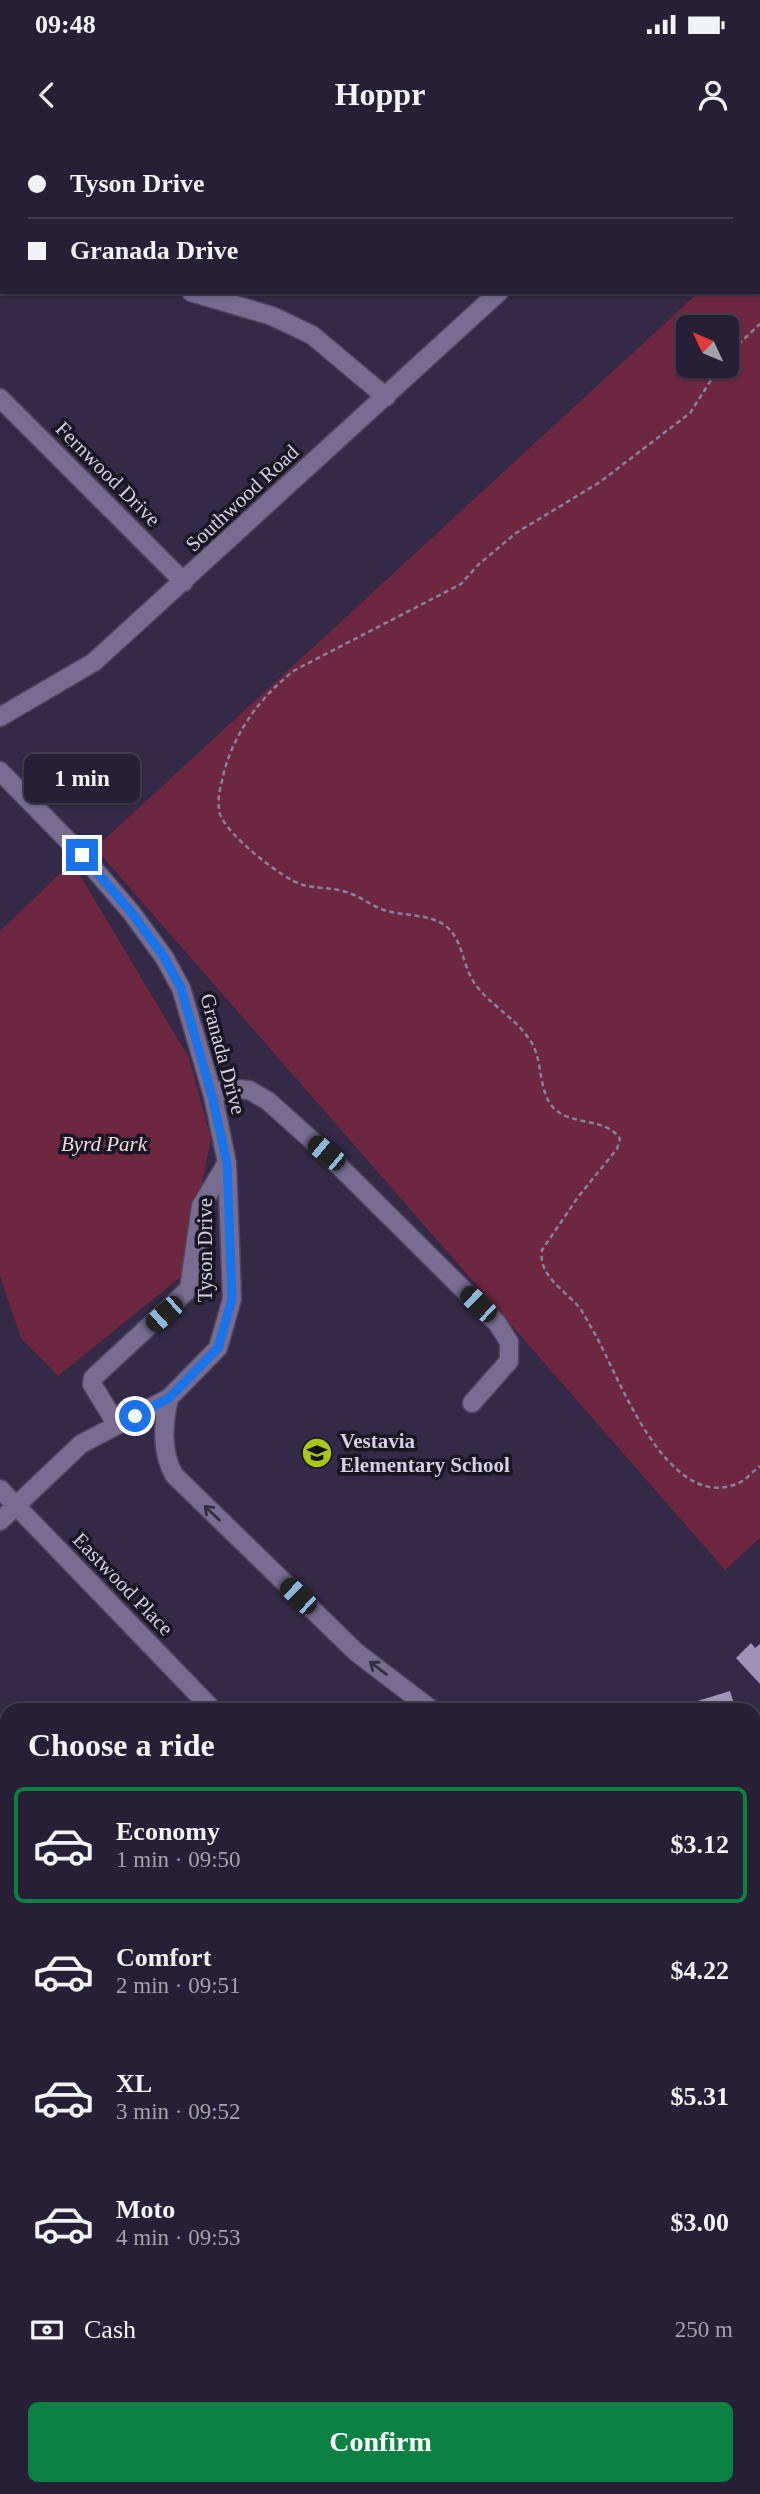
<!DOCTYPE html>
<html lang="en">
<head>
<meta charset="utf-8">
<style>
  body { margin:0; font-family:Georgia,serif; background:#2f273d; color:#f1f3f6; height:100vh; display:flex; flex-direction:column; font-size:26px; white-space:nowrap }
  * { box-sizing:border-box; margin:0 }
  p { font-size:23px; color:#a4a2ad }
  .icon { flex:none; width:38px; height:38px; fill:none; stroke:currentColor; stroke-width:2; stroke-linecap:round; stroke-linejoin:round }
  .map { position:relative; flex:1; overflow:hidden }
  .side { position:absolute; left:0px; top:1563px; width:761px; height:793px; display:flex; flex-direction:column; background:#271f35; border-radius:21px 21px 0 0; box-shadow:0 2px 5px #0004,0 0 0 2px #433d50 }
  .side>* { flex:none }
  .banner { position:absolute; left:0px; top:0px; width:761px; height:154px; box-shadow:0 2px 5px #0004,0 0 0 2px #433d50; display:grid; align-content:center; height:154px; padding:0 28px; background:#271f35 }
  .needle { width:46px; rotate:314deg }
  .buttons { position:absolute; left:676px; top:175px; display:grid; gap:14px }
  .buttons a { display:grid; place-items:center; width:63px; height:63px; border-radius:10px; background:#271f35; box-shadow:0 2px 5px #0004,0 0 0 2px #433d50; font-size:35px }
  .end { position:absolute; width:32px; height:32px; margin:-16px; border:9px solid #1a73e8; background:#fff; box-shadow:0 0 0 4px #fff }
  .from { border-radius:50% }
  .bubble { position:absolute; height:49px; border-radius:10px; background:#271f35; box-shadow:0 2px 5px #0004,0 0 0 2px #433d50; font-size:23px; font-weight:600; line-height:49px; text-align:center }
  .car { position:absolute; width:21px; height:42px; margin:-21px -10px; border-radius:9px; box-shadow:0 0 5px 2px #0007; background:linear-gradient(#222 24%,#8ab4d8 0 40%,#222 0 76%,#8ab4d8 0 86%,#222 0) }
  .banner b { display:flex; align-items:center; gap:24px; height:66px; font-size:26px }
  .banner b+b { border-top:2px solid #433d50 }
  .banner i { width:18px; height:18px; background:#f1f3f6 }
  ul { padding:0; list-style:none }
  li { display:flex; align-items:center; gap:21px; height:116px; margin:0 14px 10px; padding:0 14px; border:4px solid transparent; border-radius:10px }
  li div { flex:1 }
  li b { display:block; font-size:26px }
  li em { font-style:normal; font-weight:600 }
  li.on { border-color:#0b8043 }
  li>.icon { width:63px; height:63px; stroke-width:1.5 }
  h2 { padding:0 28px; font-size:32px; line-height:84px }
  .pay { display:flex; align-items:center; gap:18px; height:77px; padding:0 28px; font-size:26px }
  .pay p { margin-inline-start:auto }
  .primary-button { display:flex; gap:14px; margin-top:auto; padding:14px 28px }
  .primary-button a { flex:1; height:80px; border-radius:10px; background:#0b8043; color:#fff; font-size:28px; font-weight:600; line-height:80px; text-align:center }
  .status { display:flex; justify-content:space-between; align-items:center; height:49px; padding:0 35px; background:#271f35; direction:ltr }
  .status svg { height:19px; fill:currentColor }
  header { display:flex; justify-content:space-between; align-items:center; height:91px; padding:0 28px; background:#271f35; font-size:32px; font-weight:600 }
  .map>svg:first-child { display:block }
  .green { fill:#6d2741; fill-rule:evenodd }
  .building { fill:#9f93b8 }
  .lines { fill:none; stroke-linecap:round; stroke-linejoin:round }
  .minor-casing { stroke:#504660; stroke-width:21 }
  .path { stroke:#8a829b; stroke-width:2.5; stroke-dasharray:5 3.5; stroke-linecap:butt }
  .minor { stroke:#786d90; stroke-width:18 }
  .oneway { stroke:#362f44 }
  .route { stroke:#1a73e8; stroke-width:9 }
  .labels { text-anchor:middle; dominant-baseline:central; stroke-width:7; stroke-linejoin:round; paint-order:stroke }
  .street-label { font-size:21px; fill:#d5cfe3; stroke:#191523 }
  .park-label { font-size:21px; font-style:italic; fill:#f2d9e0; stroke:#191523 }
  .poi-label { font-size:21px; font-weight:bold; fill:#d5cfe3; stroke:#191523; text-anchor:start }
</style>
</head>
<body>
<div class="status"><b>09:48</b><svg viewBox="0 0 49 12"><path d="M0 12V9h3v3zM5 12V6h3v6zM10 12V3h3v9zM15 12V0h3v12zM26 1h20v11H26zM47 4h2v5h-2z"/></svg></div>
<header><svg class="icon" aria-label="back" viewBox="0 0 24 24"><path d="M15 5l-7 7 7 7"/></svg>Hoppr<svg class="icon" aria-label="person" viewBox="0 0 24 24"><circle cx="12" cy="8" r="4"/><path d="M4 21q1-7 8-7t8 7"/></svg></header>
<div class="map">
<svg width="760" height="2354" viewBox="0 0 760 2354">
  <rect width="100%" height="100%" fill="#342947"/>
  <!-- green -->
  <path class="green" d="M 760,96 L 760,1398 L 725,1430 L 95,708 L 699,152 L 760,152 ZM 688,187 L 726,187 L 726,226 L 688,226 Z
    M 72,722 L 189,918 L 211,999 L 183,1135 L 58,1236 L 21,1198 L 0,1136 L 0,791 Z"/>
  <!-- building -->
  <path class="building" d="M 751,1503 L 755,1508 L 760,1504 L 760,1544 L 736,1518 Z
    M 730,1551 L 736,1570 L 693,1570 L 691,1563 Z
    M 7,2025 L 7,2066 L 0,2068 L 0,2027 Z
    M 7,2295 L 7,2348 L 27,2348 L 21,2354 L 7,2354 L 0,2346 L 0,2301 Z
    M 445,2348 L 449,2348 L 455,2354 L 440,2354 Z"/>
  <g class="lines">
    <!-- minor casing -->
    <g class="minor-casing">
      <path id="minor" d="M 476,0 L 477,2
        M 667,2 L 669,0
        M 0,123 L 2,122
        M 191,152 L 272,176 L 312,195 L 386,257
        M 0,258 L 184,442
        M 0,577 L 94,522 L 499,152
        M 0,631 L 82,715 L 131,772 L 164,817 L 181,848 L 213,956 L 227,1023 L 232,1159 L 218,1208 L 169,1258 L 81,1304 L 0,1381
        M 213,956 L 226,948 L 249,950 L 268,961 L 326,1013 L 497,1183 L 509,1202 L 509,1221 L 472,1263
        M 169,1258 C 163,1285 161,1311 174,1335 L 356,1512 L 432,1570
        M 117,1285 L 92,1244 L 93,1238 L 189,1149 L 201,1066 L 227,1023
        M 0,1349 L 213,1570
        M 0,1626 L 2,1625
        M 754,1646 L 760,1642
        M 754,1678 L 760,1690
        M 754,1739 L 760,1745
        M 0,1765 L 7,1762
        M 754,1788 L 760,1794
        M 0,1899 L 7,1923
        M 0,1939 L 7,1936
        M 0,2018 L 7,2016
        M 0,2093 L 7,2090
        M 0,2121 L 7,2118
        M 0,2170 L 7,2178
        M 754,2182 L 760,2175
        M 0,2195 L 7,2189
        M 0,2259 L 7,2253
        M 91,2348 L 97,2354
        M 304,2348 L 310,2354
        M 500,2348 L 506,2354
        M 131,2354 L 136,2348
        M 201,2354 L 206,2348
        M 575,2354 L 581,2348"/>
    </g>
    <!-- path -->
    <path class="path" d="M 726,216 L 760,184
      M 720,226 L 690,273 L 600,342 L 516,393 L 478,425 L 461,444 L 295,530 C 262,555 235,591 224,632 C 221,646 216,660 220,674 C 226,694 282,739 303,745 C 318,749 334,747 349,753 C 363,758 373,767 387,771 C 406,776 426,774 443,784 C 462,796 462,822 472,839 C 485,863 517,877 533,905 C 542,923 539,948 551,965 C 567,987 606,976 620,999 L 617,1009 L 578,1057 L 542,1110 C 538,1135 563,1149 578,1166 C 585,1174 589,1185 595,1194 C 619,1237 668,1375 739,1343 C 747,1339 753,1331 760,1326"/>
    <!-- minor -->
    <use href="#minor" class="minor"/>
  </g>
  <!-- one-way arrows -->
  <defs><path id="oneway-shaft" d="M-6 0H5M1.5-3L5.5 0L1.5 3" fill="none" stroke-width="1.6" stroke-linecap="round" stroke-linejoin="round" transform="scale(1.75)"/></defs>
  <g class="oneway">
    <use href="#oneway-shaft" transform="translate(212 1373) rotate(-136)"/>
    <use href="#oneway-shaft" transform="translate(378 1528) rotate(-143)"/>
  </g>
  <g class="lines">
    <!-- route -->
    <path class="route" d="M 82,715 L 131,772 L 164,817 L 181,848 L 212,956 L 227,1023 L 232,1159 L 218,1208 L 169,1258 L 135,1276"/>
  </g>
  <!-- icons -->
  <defs>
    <g id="school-disc" transform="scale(1.575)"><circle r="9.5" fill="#abc716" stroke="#191523"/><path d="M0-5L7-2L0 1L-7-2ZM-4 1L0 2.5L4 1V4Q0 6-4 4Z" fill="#111"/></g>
  </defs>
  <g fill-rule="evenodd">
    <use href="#school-disc" x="317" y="1313"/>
  </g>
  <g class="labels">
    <!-- street labels -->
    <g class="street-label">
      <text transform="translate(108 334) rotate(45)">Fernwood Drive</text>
      <text transform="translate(242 358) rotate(-43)">Southwood Road</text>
      <text transform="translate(223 914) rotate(75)">Granada Drive</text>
      <text transform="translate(205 1110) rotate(-90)">Tyson Drive</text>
      <text transform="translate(123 1444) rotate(46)">Eastwood Place</text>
    </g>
    <!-- park labels -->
    <g class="park-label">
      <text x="104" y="1004">Byrd Park</text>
    </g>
    <!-- poi labels -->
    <g class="poi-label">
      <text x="340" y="1301">Vestavia<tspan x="340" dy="24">Elementary School</tspan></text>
    </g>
  </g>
</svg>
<div class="buttons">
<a><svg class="needle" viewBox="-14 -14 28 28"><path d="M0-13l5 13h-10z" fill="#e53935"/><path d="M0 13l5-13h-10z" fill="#a4a2ad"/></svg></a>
</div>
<i class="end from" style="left:135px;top:1276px"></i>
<i class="end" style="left:82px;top:715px"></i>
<div class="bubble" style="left:24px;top:614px;width:116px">1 min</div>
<i class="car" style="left:326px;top:1013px;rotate:310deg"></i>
<i class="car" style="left:478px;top:1164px;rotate:314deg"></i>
<i class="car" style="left:164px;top:1174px;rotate:228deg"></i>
<i class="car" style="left:298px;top:1456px;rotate:314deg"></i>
<div class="banner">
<b><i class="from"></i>Tyson Drive</b>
<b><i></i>Granada Drive</b>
</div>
<section class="side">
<h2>Choose a ride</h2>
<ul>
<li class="on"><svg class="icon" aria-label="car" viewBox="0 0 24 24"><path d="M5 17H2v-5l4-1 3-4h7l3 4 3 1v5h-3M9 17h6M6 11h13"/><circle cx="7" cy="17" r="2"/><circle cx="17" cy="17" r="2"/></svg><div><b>Economy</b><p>1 min · 09:50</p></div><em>$3.12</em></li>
<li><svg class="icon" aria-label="car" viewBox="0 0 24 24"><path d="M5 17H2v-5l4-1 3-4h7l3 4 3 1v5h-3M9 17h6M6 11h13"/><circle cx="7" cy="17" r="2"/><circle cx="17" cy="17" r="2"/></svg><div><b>Comfort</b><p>2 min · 09:51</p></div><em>$4.22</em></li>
<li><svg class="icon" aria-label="car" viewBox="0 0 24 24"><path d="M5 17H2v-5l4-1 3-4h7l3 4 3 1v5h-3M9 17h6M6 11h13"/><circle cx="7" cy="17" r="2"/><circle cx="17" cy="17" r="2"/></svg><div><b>XL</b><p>3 min · 09:52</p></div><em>$5.31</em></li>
<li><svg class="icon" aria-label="car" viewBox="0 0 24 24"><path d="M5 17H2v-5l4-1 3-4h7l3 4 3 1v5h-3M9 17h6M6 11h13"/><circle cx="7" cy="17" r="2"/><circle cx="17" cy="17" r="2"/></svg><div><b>Moto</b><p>4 min · 09:53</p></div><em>$3.00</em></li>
</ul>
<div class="pay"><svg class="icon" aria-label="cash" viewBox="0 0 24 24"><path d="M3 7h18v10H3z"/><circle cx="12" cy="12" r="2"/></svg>Cash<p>250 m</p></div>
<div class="primary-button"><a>Confirm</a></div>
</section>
</div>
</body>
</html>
